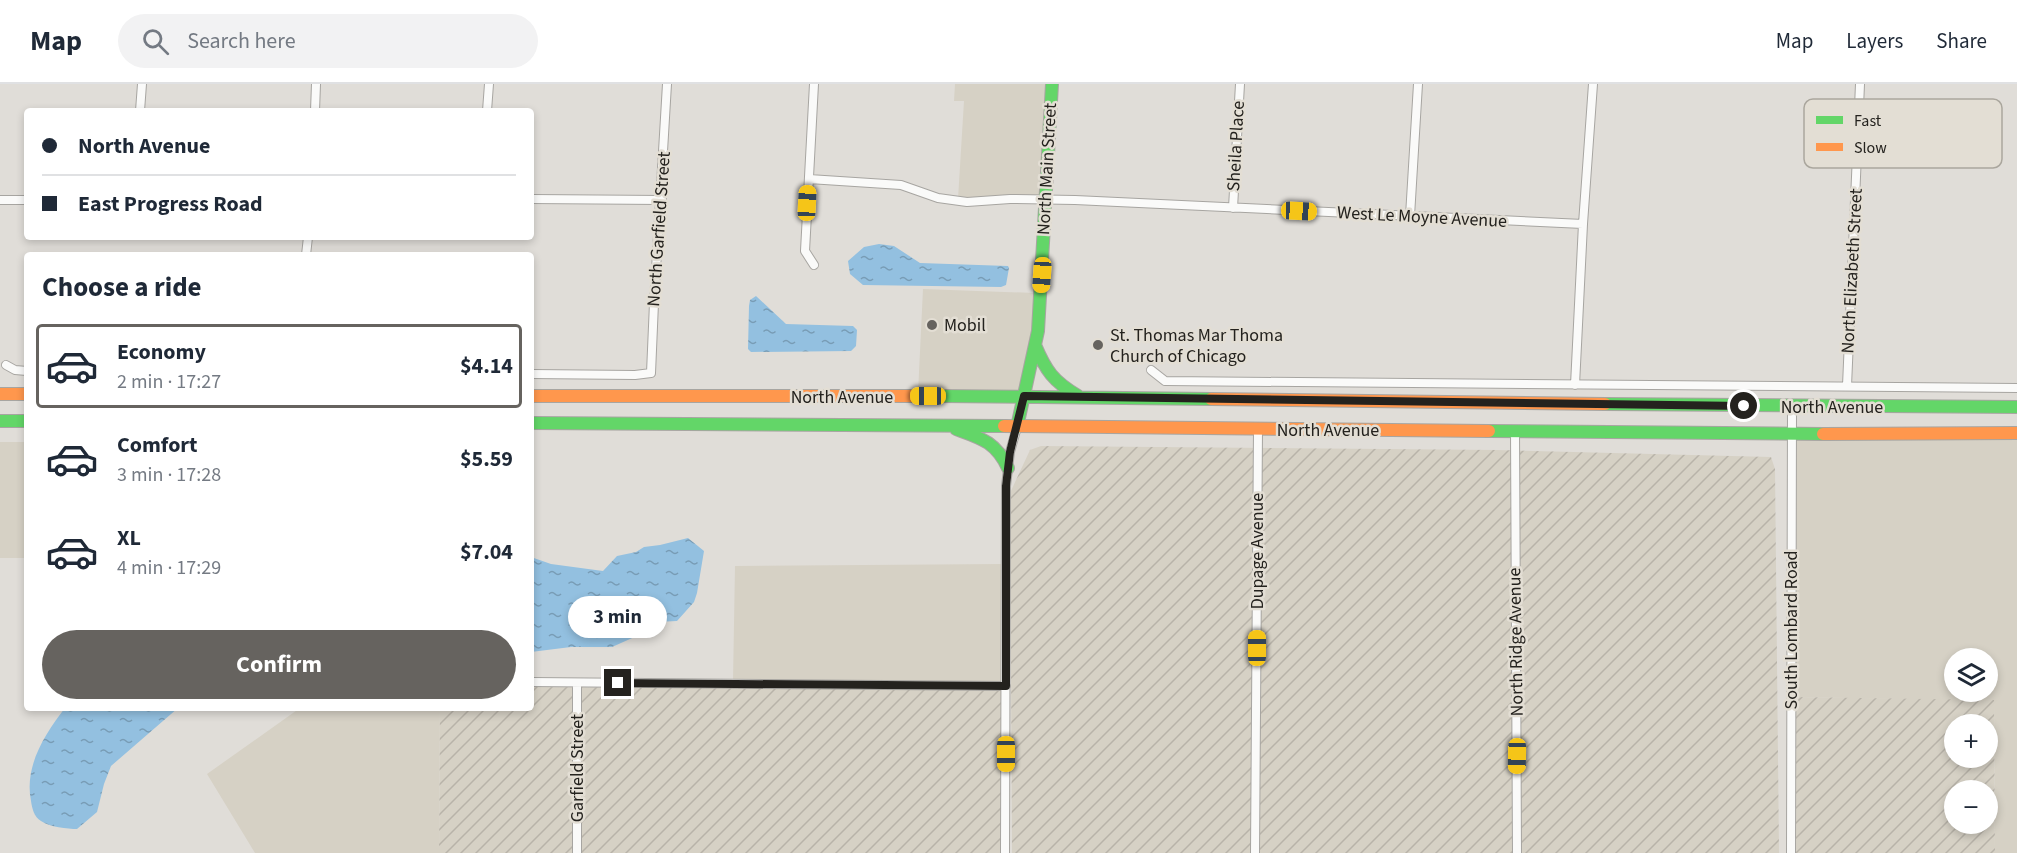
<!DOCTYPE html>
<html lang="en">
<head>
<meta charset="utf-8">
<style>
  body { margin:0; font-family:"Source Sans 3",sans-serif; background:#f2f2f3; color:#1f2937; height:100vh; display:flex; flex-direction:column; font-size:22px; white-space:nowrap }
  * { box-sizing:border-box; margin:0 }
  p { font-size:20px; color:#747a83 }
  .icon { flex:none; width:33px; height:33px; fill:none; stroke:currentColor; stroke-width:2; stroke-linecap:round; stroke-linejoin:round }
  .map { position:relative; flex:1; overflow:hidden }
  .drawer { position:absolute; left:24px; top:168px; width:510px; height:459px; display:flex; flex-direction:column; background:#fff; border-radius:6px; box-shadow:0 3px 9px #0003 }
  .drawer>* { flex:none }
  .banner { position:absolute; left:24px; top:24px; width:510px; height:132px; border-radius:6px; box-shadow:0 3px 9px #0003; display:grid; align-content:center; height:132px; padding:0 18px; background:#fff }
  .tools { position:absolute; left:1944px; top:564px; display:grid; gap:12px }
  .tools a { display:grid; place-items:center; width:54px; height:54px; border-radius:50%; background:#fff; box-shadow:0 3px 9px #0003; font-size:30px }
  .end { position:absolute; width:27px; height:27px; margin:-14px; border:8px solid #24221e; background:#fff; box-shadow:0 0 0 3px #fff }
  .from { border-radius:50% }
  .bubble { position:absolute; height:42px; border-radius:21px; background:#fff; box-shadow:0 3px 9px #0003; font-size:20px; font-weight:700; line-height:42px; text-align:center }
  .car { position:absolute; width:18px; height:36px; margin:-18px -9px; border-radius:8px; box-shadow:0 0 4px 2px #0007; background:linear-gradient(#f5c518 24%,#345 0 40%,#f5c518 0 76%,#345 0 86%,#f5c518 0) }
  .banner b { display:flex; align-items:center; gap:21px; height:57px; font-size:22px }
  .banner b+b { border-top:2px solid #e0e1e3 }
  .banner i { width:15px; height:15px; background:#1f2937 }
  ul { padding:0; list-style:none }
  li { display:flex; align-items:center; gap:18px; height:84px; margin:0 12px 9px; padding:0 6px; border:3px solid transparent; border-radius:6px }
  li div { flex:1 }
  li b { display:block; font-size:22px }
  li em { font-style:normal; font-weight:700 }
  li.on { border-color:#66635f }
  li>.icon { width:54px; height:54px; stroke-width:1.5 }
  h2 { padding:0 18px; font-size:27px; line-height:72px }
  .button { display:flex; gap:12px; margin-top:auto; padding:12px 18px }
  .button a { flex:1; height:69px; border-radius:36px; background:#66635f; color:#fff; font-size:24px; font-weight:700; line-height:69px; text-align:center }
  header { display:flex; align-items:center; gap:36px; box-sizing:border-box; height:84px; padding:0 30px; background:#fff; border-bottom:2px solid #e0e1e3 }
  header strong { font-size:28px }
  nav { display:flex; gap:33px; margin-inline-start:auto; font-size:21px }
  .search { width:420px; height:54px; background:#f2f2f3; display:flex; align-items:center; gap:15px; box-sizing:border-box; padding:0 21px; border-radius:33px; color:#747a83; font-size:22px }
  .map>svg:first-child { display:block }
  .built { fill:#d6d1c5; fill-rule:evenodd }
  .industrial { fill:url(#industrial-furrows); fill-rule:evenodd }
  .water { fill:url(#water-ripples) }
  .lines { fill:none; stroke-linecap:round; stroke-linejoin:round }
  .street-casing { stroke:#a7a5a1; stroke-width:10 }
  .fast-casing { stroke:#a7a5a1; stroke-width:14 }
  .slow-casing { stroke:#a7a5a1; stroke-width:14 }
  .street { stroke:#fafaf9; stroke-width:8 }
  .fast { stroke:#63d668; stroke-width:12 }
  .slow { stroke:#ff974d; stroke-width:12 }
  .route { stroke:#24221e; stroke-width:8 }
  .poi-dot { fill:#66635f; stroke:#e3ded4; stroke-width:2 }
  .labels { text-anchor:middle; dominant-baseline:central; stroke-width:5; stroke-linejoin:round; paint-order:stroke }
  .street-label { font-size:18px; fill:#24221e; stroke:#e3ded4 }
  .poi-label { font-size:18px; fill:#24221e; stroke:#e3ded4; text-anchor:start }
  .key { fill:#e3ded4; stroke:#aaa69d; stroke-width:1.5 }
  .key-label { font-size:16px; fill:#24221e }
</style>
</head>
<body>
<header>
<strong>Map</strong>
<div class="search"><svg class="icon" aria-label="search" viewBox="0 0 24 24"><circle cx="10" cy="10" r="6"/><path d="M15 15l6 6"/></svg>Search here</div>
<nav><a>Map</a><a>Layers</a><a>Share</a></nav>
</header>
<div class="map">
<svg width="2017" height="769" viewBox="0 0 2017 769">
  <defs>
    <pattern id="industrial-furrows" width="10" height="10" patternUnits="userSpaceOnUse" patternTransform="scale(1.5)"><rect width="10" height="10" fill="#d6d1c5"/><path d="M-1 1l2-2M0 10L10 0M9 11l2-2" fill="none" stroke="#b8b3a9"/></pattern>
    <pattern id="water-ripples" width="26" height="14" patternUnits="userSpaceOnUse" patternTransform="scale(1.5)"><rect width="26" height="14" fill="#93c0e0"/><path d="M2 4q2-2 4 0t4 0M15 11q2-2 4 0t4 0" fill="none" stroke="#789cb5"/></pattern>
  </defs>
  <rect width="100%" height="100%" fill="#e0ddd8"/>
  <!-- built -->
  <path class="built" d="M 955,0 L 1048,0 L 1041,113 L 958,115 L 964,17 L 954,17 Z
    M 923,205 L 1035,209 L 1034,246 L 1020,309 L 918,309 Z
    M 2017,353 L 2017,769 L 1995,769 L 1994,617 L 1796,613 L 1794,356 ZM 1954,574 L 1988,574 L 1988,608 L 1954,608 Z
    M 0,358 L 27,358 L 27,474 L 0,474 Z
    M 1003,480 L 1004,599 L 733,597 L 735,482 Z
    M 300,624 L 440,624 L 439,769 L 255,769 L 207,690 Z"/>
  <!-- industrial -->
  <path class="industrial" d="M 1041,362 L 1497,366 L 1771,373 L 1775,385 L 1779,769 L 1012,769 L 1010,409 L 1030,366 Z
    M 531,603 L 1003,605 L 1001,769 L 439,769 L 440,624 L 531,624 Z
    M 1796,613 L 1994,616 L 1995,769 L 1796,769 ZM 1954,640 L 1988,640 L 1988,674 L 1954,674 ZM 1954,706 L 1988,706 L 1988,740 L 1954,740 Z"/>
  <!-- water -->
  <path class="water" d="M 879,160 L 894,162 L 920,179 L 1008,182 L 1009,184 L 1006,201 L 1001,203 L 863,201 L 850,190 L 848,177 L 864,163 Z
    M 756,212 L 786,240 L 853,242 L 857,246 L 856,262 L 851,267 L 751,268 L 748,265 L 749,222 L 750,216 Z
    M 688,454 L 704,467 L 697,509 L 694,518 L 677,537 L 656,538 L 639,551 L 612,563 L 571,563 L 531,568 L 531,473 L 551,480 L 603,487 L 617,472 L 636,468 L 644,463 L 660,461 Z
    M 65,624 L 178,624 L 111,682 L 104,700 L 97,728 L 77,745 C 68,745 49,743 41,737 C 34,733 32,724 31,717 C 24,682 45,650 65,624 Z"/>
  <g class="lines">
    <!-- street casing -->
    <g class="street-casing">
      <path id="street" d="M 814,0 L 805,167 L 814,181
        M 140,27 L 142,0
        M 315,27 L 316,0
        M 487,27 L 489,0
        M 809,95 L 901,101 L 938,114 L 967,118 L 1010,115 L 1075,116 L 1583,140
        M 531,115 L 662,116
        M 0,116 L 27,116
        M 1233,124 L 1240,0
        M 1410,132 L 1418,0
        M 306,171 L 308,153
        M 6,281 L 15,286 L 27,287
        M 1151,286 L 1165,297 L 2017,304
        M 531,290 L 635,291 L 651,289 L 654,219 L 667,0
        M 1575,301 L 1583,140 L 1593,0
        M 1847,302 L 1860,0
        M 1515,346 L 1517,769
        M 531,598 L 1006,602
        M 577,599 L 577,769
        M 1005,769 L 1006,402 L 1010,368 L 1017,343
        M 1255,769 L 1258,345
        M 1791,769 L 1792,323"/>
    </g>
    <!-- fast casing -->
    <g class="fast-casing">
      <path id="fast" d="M 1035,261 C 1046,287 1053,297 1078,312
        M 940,312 L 1211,315
        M 1605,320 L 2017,323
        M 0,337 L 27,337
        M 531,339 L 1004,342
        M 1017,343 L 1038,247 L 1052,0
        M 956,345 C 981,354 996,358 1008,384
        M 1489,347 L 1823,350"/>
    </g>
    <!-- slow casing -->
    <g class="slow-casing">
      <path id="slow" d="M 0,310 L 27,310
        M 531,312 L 940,312
        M 1211,315 L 1605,320
        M 1004,342 L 1489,347
        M 1823,350 L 2017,349"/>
    </g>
    <!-- street -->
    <use href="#street" class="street"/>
    <!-- fast -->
    <use href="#fast" class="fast"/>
    <!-- slow -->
    <use href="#slow" class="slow"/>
  </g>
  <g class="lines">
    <!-- route -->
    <path class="route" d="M 618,599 L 1006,602 L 1006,402 L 1010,368 L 1024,312 L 1744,322"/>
  </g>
  <!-- markers -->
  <g class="poi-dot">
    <circle cx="932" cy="241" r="6"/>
    <circle cx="1098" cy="261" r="6"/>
  </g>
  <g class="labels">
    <!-- street labels -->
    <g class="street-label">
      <text transform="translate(1236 62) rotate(-87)">Sheila Place</text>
      <text transform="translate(1047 85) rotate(-87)">North Main Street</text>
      <text transform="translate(1422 133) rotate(3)">West Le Moyne Avenue</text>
      <text transform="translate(659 145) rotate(-86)">North Garfield Street</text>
      <text transform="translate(1852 187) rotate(-87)">North Elizabeth Street</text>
      <text x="842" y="313">North Avenue</text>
      <text x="1832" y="323">North Avenue</text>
      <text x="1328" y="346">North Avenue</text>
      <text transform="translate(1257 467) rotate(-90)">Dupage Avenue</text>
      <text transform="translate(1791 546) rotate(-90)">South Lombard Road</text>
      <text transform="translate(1516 558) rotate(-91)">North Ridge Avenue</text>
      <text transform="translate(577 684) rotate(-90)">Garfield Street</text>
    </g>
    <!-- poi labels -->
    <g class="poi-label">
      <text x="944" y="241">Mobil</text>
      <text x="1110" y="251">St. Thomas Mar Thoma<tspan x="1110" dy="21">Church of Chicago</tspan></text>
    </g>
  </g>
  <!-- legend -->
  <rect x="1804" y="15" width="198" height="69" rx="9" class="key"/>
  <rect x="1816" y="32" width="27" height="8" fill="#63d668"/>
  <rect x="1816" y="59" width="27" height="8" fill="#ff974d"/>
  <g class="key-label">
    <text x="1854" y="42">Fast</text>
    <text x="1854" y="69">Slow</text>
  </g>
</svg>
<div class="tools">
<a><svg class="icon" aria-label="layers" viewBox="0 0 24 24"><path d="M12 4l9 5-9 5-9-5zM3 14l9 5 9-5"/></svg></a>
<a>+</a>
<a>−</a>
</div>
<i class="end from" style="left:1744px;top:322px"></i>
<i class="end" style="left:618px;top:599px"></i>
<div class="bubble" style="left:568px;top:512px;width:99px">3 min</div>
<i class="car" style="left:807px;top:119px;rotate:3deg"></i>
<i class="car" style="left:1299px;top:127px;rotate:93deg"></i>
<i class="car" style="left:1042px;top:191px;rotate:184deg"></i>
<i class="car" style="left:928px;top:312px;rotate:270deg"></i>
<i class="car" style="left:1257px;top:564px;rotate:0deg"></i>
<i class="car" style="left:1006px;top:670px;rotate:180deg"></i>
<i class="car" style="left:1517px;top:672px;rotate:181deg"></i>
<div class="banner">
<b><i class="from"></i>North Avenue</b>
<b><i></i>East Progress Road</b>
</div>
<section class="drawer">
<h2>Choose a ride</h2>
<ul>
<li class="on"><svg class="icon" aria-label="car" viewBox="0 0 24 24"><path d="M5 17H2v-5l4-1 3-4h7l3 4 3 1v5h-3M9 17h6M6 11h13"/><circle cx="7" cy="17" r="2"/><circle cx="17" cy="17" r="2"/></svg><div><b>Economy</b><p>2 min · 17:27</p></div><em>$4.14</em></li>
<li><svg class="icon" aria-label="car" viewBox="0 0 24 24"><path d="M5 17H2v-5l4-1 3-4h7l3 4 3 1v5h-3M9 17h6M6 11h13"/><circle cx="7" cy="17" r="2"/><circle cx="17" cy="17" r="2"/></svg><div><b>Comfort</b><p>3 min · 17:28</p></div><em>$5.59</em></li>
<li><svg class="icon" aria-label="car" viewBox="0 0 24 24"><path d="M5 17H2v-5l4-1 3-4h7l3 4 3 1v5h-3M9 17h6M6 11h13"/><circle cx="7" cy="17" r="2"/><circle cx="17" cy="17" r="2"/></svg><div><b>XL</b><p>4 min · 17:29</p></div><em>$7.04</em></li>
</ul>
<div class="button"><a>Confirm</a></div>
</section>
</div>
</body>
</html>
